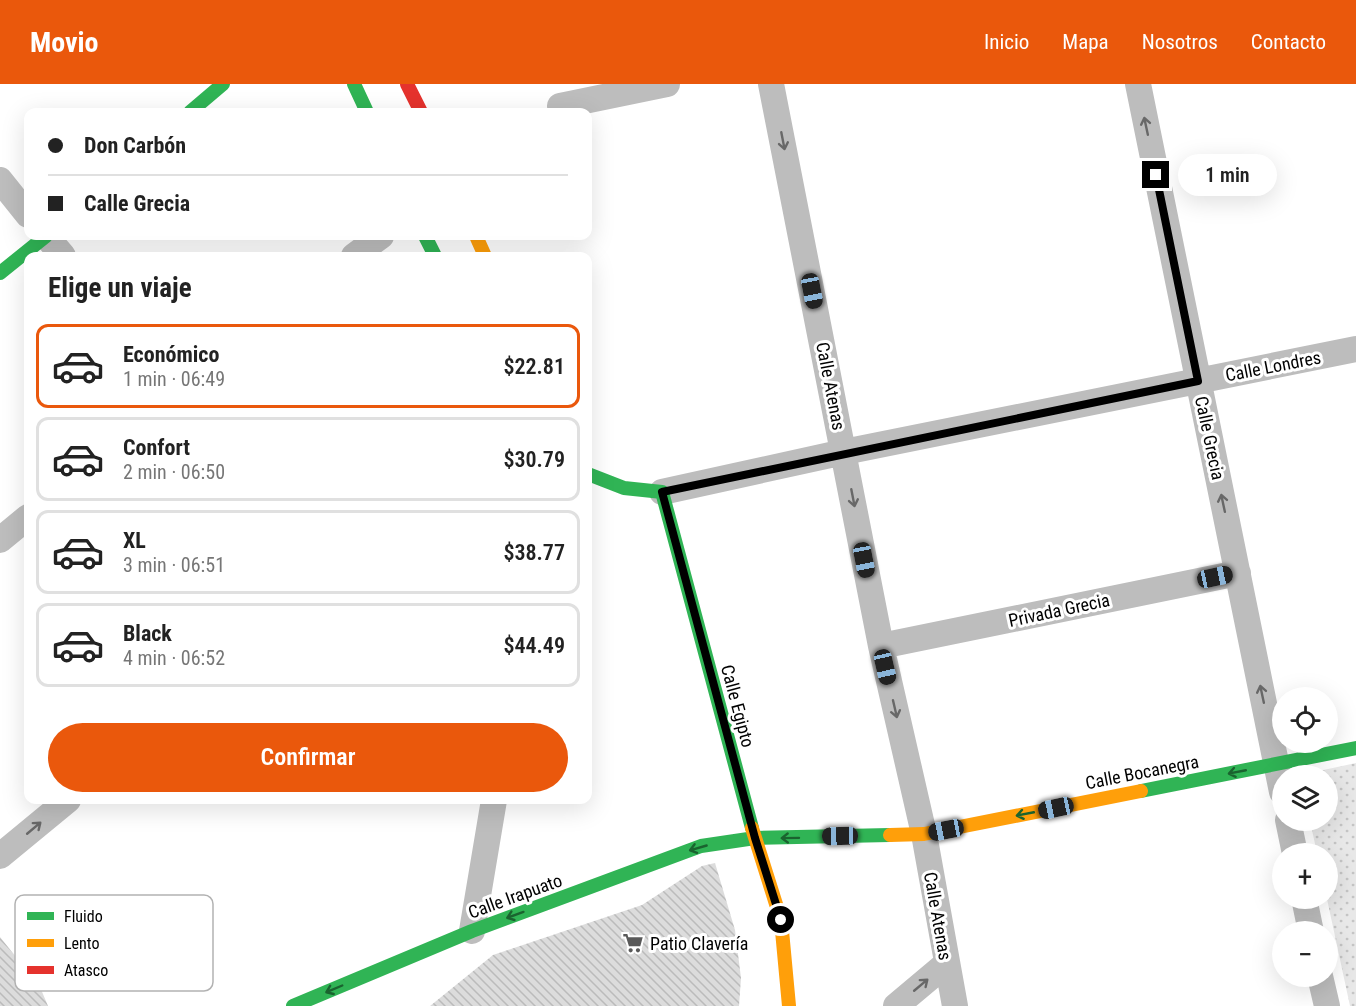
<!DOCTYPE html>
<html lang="es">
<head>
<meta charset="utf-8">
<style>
  body { margin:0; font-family:"Roboto Condensed",sans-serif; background:#f6f6f6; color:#222; height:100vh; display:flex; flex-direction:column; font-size:22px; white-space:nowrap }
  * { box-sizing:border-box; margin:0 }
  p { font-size:20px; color:#767676 }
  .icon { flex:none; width:33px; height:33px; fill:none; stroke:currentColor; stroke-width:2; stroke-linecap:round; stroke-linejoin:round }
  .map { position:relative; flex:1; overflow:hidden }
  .side { position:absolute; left:24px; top:168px; width:568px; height:552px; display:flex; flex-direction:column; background:#fff; border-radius:12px; box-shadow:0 6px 24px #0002 }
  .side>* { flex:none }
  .top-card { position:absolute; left:24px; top:24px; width:568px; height:132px; border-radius:12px; box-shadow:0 6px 24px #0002; display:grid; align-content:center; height:132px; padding:0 24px; background:#fff }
  .fabs { position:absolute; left:1272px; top:603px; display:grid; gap:12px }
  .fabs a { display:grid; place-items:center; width:66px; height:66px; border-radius:50%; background:#fff; box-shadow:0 6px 24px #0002; font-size:30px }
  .end { position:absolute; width:27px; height:27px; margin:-14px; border:8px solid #000; background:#fff; box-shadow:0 0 0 3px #fff }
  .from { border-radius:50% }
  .bubble { position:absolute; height:42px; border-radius:21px; background:#fff; box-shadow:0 6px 24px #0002; font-size:20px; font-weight:600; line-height:42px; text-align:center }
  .car { position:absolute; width:18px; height:36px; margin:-18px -9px; border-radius:8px; box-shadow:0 0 4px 2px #0007; background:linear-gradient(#222 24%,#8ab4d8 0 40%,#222 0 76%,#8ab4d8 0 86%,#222 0) }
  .top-card b { display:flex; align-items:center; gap:21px; height:57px; font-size:22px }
  .top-card b+b { border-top:2px solid #e0e0e0 }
  .top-card i { width:15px; height:15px; background:#222 }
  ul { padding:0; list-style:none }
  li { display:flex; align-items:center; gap:18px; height:84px; margin:0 12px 9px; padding:0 12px; border:3px solid #e0e0e0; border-radius:12px }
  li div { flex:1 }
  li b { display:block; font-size:22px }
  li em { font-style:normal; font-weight:600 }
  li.selected { border-color:#ea580c }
  li>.icon { width:54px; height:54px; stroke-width:1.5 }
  h2 { padding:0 24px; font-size:27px; line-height:72px }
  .primary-button { display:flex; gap:12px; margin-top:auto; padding:12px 24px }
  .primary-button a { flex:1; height:69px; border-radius:36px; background:#ea580c; color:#fff; font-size:24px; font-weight:600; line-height:69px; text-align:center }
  header { display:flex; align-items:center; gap:36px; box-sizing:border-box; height:84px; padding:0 30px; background:#ea580c; color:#fff }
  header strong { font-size:28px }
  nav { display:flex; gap:33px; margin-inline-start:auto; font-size:21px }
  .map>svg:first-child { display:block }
  .park { fill:url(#park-dots) }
  .building { fill:url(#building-back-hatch) }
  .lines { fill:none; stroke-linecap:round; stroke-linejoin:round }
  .street { stroke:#bdbdbd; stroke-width:26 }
  .fast { stroke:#30b455; stroke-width:14 }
  .slow { stroke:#ff9f0a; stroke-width:14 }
  .jam { stroke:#e5322d; stroke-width:14 }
  .oneway { stroke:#686868 }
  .oneway2 { stroke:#1a632f }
  .route { stroke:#000; stroke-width:8 }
  .labels { text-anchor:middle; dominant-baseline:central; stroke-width:6; stroke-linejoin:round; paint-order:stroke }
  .street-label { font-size:18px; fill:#000; stroke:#fff }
  .poi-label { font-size:18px; fill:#000; stroke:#fff; text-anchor:start }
  .key { fill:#fff; stroke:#b2b2b2; stroke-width:1.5 }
  .key-label { font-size:16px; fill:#000 }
</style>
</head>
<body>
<header>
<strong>Movio</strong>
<nav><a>Inicio</a><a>Mapa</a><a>Nosotros</a><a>Contacto</a></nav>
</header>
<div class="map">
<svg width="1356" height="922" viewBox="0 0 1356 922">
  <defs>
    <pattern id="park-dots" width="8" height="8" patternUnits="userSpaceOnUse" patternTransform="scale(1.5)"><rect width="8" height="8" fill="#e8e8e8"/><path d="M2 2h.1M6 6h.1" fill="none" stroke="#c5c5c5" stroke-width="1.8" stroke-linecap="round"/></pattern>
    <pattern id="building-back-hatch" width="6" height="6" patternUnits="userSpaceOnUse" patternTransform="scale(1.5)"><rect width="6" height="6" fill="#dcdcdc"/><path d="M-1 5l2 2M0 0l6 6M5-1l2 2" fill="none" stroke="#bbb"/></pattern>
  </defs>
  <rect width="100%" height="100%" fill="#fff"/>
  <!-- park -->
  <path class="park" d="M 1356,679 L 1356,922 L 1350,922 L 1327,815 L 1328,770 L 1317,769 L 1310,737 L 1328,736 L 1328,692 L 1300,691 Z"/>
  <!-- building -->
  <path class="building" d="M 715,779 L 735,846 L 741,894 L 739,922 L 430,922 L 493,871 L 642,821 L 702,782 Z
    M 0,853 L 40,903 L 48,922 L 0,922 Z"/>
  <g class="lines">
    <!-- street -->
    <path class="street" d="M 771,0 L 881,562 L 924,750 L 955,922
      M 1138,0 L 1282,708
      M 560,22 L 667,0
      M 0,96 L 28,131
      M 46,152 L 63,172
      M 354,172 L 381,152
      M 662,408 L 844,368 L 1356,265
      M 0,456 L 28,433
      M 881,562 L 1238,489
      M 1288,736 L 1295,770
      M 0,772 L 68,716
      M 1304,814 L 1311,848
      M 472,847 L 494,716
      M 1320,892 L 1327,922
      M 896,922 L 946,880"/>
    <!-- fast -->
    <path class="fast" d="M 354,0 L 367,28
      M 190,28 L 223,0
      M 425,152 L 435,172
      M 0,189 L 46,152
      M 588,390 L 624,404 L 662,408 L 752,744
      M 1141,707 L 1356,664
      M 293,922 L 472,847 L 701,762 L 755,754 L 890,751"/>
    <!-- slow -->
    <path class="slow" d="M 476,152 L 485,172
      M 752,744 L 781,836 L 789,922
      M 890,751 L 924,750 L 1141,707"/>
    <!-- jam -->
    <path class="jam" d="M 407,0 L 421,28"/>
  </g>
  <!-- one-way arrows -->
  <defs><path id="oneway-shaft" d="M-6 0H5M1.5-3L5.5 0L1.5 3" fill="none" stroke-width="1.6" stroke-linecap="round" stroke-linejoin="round" transform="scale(1.5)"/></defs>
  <g class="oneway">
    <use href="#oneway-shaft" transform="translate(1146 42) rotate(-102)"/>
    <use href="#oneway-shaft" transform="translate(783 57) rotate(79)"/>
    <use href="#oneway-shaft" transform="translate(853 414) rotate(79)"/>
    <use href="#oneway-shaft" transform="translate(1223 419) rotate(-102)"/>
    <use href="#oneway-shaft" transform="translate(1262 610) rotate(-102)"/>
    <use href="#oneway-shaft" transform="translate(895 625) rotate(77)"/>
    <use href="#oneway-shaft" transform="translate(34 744) rotate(-40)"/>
    <use href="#oneway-shaft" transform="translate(921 901) rotate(-40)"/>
  </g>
  <g class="oneway2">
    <use href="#oneway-shaft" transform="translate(1237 688) rotate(169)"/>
    <use href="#oneway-shaft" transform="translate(1025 730) rotate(169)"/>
    <use href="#oneway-shaft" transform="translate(790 754) rotate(179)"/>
    <use href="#oneway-shaft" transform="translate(698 764) rotate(164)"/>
    <use href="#oneway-shaft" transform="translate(515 831) rotate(160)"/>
    <use href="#oneway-shaft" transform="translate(334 905) rotate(157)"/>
  </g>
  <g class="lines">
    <!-- route -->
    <path class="route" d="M 781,836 L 755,754 L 662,408 L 1198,297 L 1156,91"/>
  </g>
  <!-- icons -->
  <defs>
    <g id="supermarket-bare" transform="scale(1.62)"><path d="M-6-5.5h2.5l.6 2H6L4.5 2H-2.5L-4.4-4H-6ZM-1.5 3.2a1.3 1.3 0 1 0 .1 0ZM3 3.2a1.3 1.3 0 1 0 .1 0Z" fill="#595959" stroke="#fff" stroke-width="2.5" paint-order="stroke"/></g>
  </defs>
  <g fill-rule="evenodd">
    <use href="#supermarket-bare" x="633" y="859"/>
  </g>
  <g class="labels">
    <!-- street labels -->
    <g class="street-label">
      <text transform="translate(1273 282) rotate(-11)">Calle Londres</text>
      <text transform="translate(831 302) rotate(79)">Calle Atenas</text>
      <text transform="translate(1210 354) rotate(78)">Calle Grecia</text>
      <text transform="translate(1059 526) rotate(-12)">Privada Grecia</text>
      <text transform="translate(738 622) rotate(75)">Calle Egipto</text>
      <text transform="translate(1142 688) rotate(-11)">Calle Bocanegra</text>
      <text transform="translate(515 812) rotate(-20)">Calle Irapuato</text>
      <text transform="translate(938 832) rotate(80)">Calle Atenas</text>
    </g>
    <!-- poi labels -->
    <g class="poi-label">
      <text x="650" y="859">Patio Clavería</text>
    </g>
  </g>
  <!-- legend -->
  <rect x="15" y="811" width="198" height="96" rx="9" class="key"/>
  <rect x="27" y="828" width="27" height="8" fill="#30b455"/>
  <rect x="27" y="855" width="27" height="8" fill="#ff9f0a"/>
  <rect x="27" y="882" width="27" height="8" fill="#e5322d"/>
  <g class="key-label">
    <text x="64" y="838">Fluido</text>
    <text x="64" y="865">Lento</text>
    <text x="64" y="892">Atasco</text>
  </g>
</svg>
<div class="fabs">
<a><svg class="icon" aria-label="locate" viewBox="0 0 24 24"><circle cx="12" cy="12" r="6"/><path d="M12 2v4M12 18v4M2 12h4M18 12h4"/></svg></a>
<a><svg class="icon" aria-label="layers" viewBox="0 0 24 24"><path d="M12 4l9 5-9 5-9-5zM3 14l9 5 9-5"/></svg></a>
<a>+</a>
<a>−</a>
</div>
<i class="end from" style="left:781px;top:836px"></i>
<i class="end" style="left:1156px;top:91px"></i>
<div class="bubble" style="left:1178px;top:70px;width:99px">1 min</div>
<i class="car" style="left:812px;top:207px;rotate:169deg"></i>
<i class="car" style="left:864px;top:476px;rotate:169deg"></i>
<i class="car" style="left:1215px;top:493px;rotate:78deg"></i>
<i class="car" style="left:885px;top:583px;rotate:167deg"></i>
<i class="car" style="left:1056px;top:724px;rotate:258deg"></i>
<i class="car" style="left:946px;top:746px;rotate:259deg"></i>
<i class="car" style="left:840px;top:752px;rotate:269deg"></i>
<div class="top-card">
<b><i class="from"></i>Don Carbón</b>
<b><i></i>Calle Grecia</b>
</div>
<section class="side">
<h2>Elige un viaje</h2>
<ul>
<li class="selected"><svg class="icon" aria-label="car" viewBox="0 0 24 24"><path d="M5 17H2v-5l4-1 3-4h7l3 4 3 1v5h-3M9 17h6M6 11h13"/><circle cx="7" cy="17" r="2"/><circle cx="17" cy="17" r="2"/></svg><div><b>Económico</b><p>1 min · 06:49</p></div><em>$22.81</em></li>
<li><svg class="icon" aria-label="car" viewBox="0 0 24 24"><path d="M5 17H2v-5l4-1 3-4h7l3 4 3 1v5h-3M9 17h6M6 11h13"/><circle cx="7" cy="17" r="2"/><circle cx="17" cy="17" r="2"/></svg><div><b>Confort</b><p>2 min · 06:50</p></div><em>$30.79</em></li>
<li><svg class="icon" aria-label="car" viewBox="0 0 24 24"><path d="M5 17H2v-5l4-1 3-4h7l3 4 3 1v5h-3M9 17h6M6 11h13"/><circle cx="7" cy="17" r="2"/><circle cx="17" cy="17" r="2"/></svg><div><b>XL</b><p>3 min · 06:51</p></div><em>$38.77</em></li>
<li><svg class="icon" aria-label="car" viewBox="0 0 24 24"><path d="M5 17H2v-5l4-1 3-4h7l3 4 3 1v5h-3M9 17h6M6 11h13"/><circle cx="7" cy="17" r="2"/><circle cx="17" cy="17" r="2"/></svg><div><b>Black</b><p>4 min · 06:52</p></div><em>$44.49</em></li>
</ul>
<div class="primary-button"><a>Confirmar</a></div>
</section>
</div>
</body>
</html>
